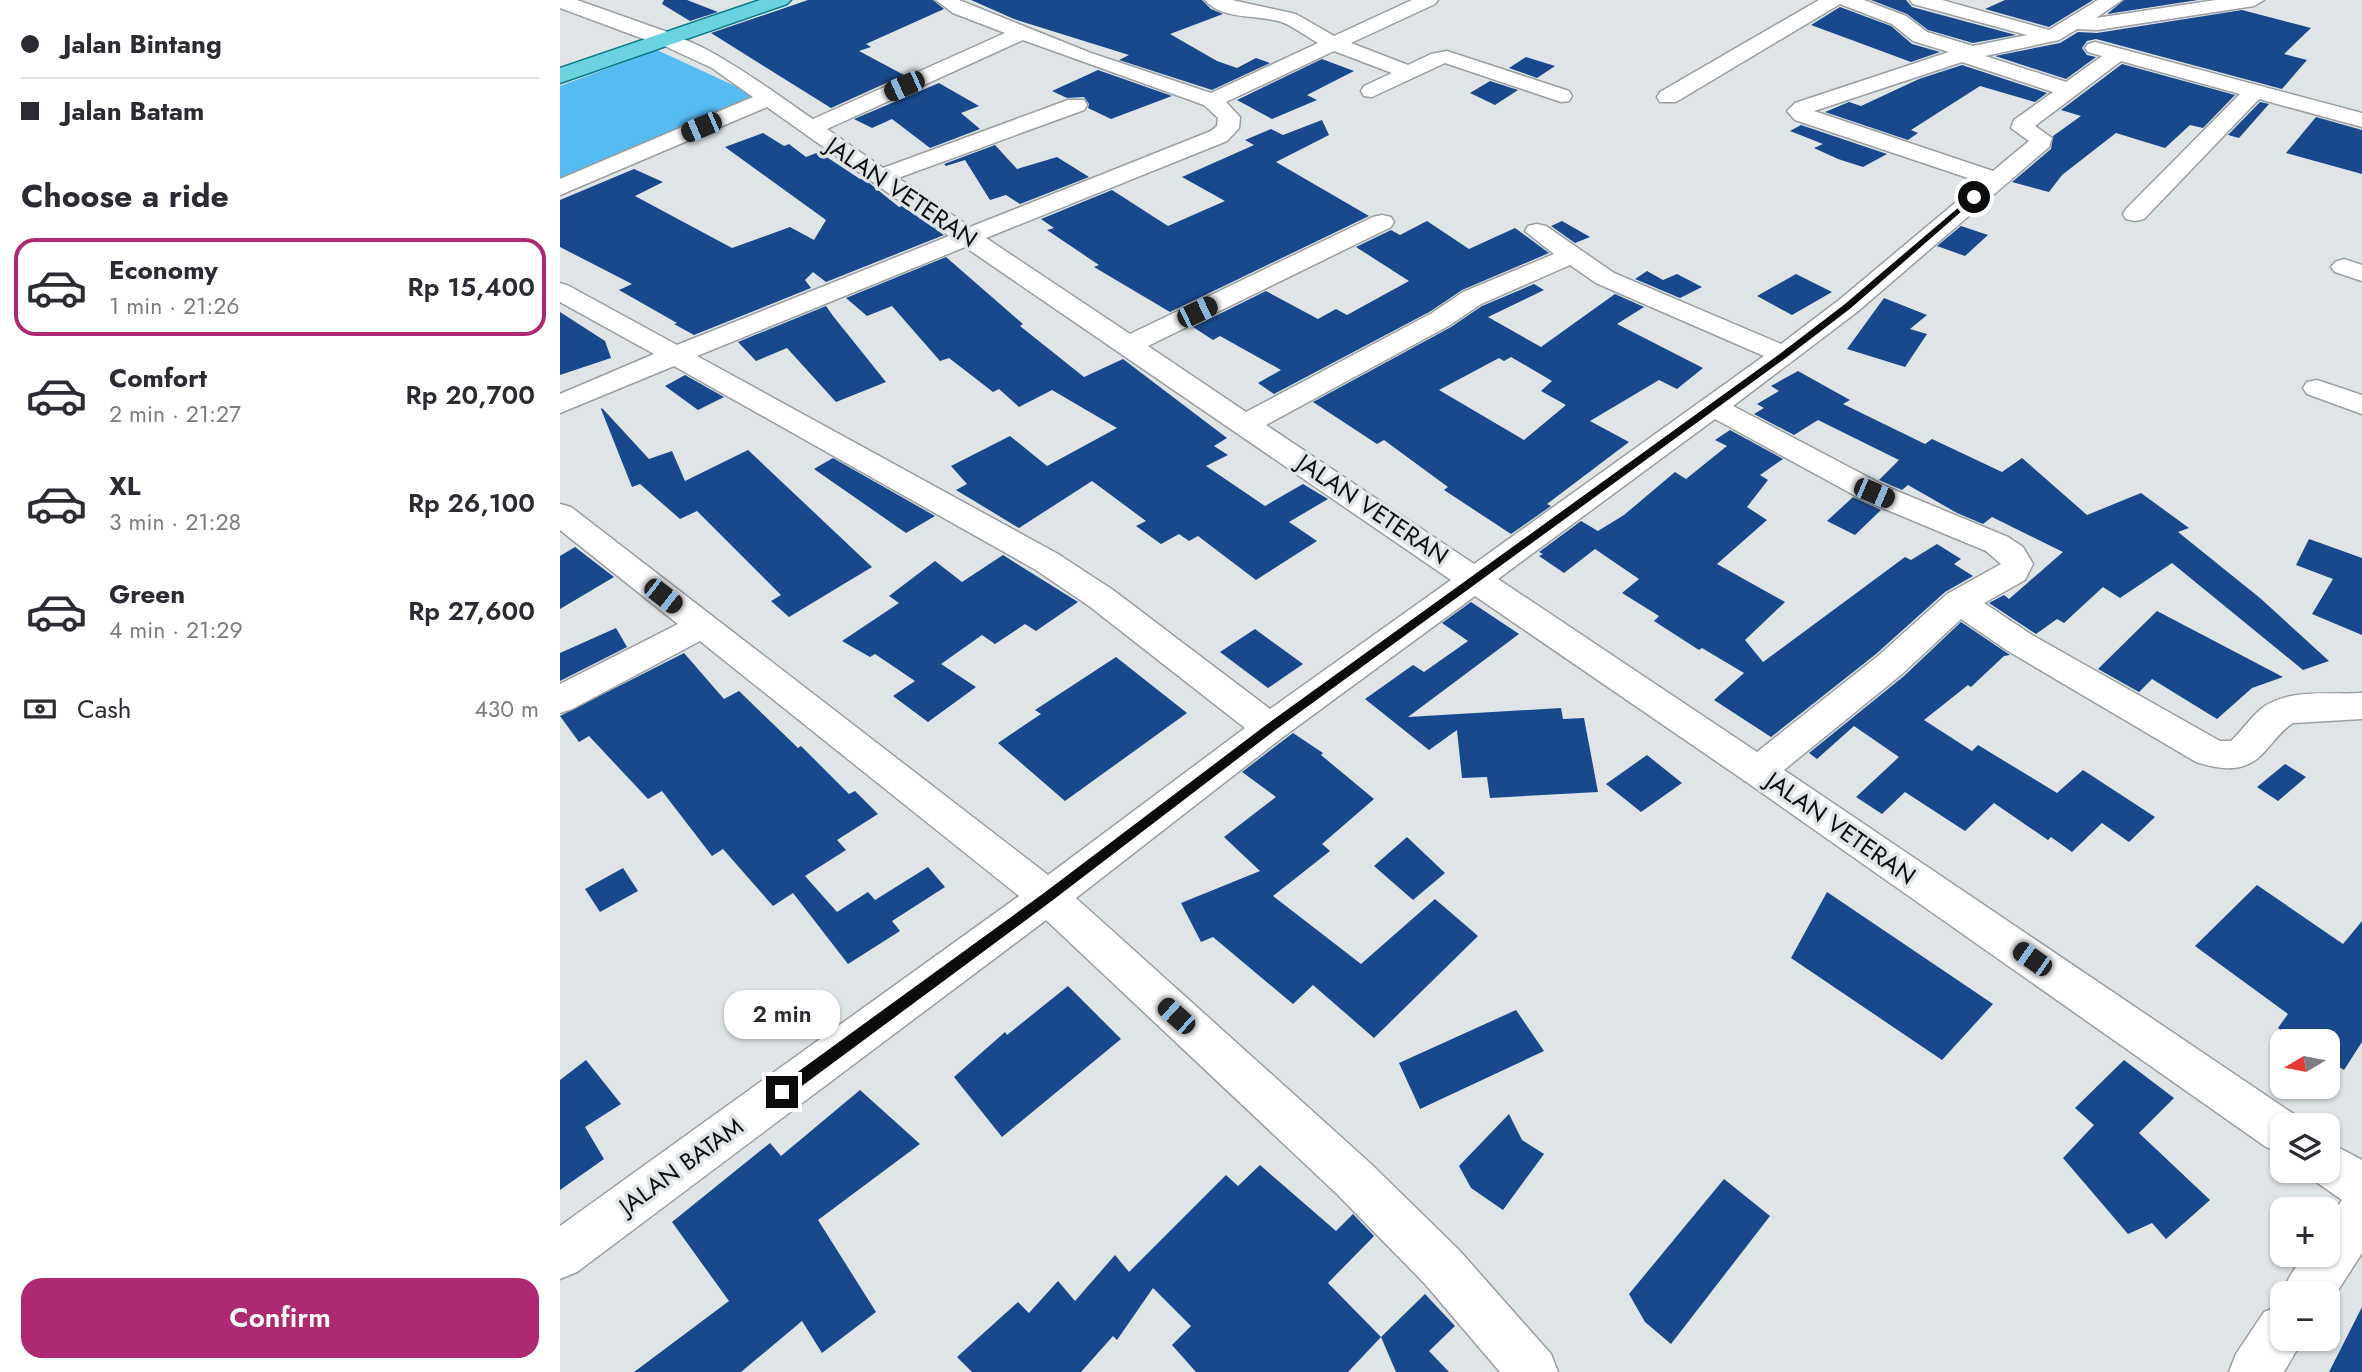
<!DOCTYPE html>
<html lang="en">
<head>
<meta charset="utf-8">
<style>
  body { margin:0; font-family:Jost,sans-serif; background:#f2f2f3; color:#2b2b33; height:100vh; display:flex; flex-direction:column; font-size:26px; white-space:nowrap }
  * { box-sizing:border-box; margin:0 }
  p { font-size:23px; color:#7c7c81 }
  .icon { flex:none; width:38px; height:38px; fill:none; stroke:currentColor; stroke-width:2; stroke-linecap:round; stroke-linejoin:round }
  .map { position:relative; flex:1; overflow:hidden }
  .panel { display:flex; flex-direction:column; background:#fff; width:560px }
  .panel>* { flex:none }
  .guide { display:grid; align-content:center; height:154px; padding:0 21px; background:#fff }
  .needle { width:46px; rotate:260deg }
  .fabs { position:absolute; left:1710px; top:1029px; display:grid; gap:14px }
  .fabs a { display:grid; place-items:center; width:70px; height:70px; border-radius:14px; background:#fff; box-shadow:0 2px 5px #0004; font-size:35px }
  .end { position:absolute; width:32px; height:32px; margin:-16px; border:9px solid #0a0c0d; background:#fff; box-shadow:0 0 0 4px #fff }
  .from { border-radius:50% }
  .bubble { position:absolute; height:49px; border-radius:21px; background:#fff; box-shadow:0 2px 5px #0004; font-size:23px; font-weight:600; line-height:49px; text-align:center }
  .car { position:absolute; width:21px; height:42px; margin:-21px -10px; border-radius:9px; box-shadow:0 0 5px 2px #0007; background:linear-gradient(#222 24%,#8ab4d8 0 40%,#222 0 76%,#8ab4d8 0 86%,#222 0) }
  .guide b { display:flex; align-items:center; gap:24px; height:66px; font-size:26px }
  .guide b+b { border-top:2px solid #e1e1e2 }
  .guide i { width:18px; height:18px; background:#2b2b33 }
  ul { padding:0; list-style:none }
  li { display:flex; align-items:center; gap:21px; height:98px; margin:0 14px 10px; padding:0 7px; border:4px solid transparent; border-radius:21px }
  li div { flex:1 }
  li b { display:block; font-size:26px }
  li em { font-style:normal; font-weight:600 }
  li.active { border-color:#ad2972 }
  li>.icon { width:63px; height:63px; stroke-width:1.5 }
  h2 { padding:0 21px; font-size:32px; line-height:84px }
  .pay { display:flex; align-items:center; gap:18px; height:77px; padding:0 21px; font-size:26px }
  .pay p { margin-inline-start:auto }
  .button { display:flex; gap:14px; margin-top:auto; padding:14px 21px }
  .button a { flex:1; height:80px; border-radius:21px; background:#ad2972; color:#fff; font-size:28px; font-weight:600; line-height:80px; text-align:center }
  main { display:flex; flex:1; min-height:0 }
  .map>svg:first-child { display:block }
  .green { fill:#55bcf2 }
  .building { fill:#19498c; fill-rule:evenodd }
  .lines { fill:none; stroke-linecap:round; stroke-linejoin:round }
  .street-casing { stroke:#9a9ea1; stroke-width:3 }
  .secondary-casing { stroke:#9a9ea1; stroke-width:3 }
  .primary-casing { stroke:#097988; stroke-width:3 }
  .street { fill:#fff; fill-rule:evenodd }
  .secondary { fill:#fff; fill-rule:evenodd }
  .primary { fill:#6bd2e0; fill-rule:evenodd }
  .route { fill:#0a0c0d }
  .labels { text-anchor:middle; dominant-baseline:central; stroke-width:7; stroke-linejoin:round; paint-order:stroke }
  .street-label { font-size:24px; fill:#0a0c0d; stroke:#dfe4e6 }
</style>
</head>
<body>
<main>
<section class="panel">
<div class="guide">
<b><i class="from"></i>Jalan Bintang</b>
<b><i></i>Jalan Batam</b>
</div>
<h2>Choose a ride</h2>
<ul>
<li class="active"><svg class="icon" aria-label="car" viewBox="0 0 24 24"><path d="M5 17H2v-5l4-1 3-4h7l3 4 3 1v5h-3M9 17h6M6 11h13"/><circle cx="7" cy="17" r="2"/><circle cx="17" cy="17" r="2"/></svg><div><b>Economy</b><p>1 min · 21:26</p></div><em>Rp 15,400</em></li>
<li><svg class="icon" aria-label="car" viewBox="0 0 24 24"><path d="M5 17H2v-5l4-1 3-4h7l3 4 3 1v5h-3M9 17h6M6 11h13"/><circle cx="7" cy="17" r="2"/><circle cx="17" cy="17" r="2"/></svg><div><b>Comfort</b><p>2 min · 21:27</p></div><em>Rp 20,700</em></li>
<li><svg class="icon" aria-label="car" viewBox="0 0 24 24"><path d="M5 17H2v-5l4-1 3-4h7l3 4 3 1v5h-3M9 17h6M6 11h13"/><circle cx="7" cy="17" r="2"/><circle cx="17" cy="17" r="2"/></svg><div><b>XL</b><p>3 min · 21:28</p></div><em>Rp 26,100</em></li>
<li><svg class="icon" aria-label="car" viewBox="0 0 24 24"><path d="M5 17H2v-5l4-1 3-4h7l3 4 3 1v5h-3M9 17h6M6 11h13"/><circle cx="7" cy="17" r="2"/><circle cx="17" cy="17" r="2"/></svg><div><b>Green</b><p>4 min · 21:29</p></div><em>Rp 27,600</em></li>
</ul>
<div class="pay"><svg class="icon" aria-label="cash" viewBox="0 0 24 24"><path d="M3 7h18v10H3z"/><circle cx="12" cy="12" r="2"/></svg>Cash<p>430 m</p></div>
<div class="button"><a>Confirm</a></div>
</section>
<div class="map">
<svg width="1802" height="1372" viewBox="0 0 1802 1372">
  <rect width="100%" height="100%" fill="#dfe4e6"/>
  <!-- green -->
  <path class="green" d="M 97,50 L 201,98 L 0,178 L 0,86 Z"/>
  <!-- building -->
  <path class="building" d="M 104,0 L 127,0 L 158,12 L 130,21 L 102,4 Z
    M 248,0 L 373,0 L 384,9 L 306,44 L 311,47 L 299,51 L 344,75 L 271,108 L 151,33 Z
    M 411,0 L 642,0 L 651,9 L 663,14 L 610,34 L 657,61 L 677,68 L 696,58 L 710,63 L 652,90 L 559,60 L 569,55 L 454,19 Z
    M 1311,0 L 1346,0 L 1352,7 L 1456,35 L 1413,43 L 1368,30 L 1347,14 Z
    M 1445,0 L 1533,0 L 1489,27 L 1425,9 Z
    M 1564,0 L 1638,0 L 1547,14 Z
    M 1280,7 L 1331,26 L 1352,44 L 1380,52 L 1351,62 L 1251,25 Z
    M 1682,10 L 1751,28 L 1724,54 L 1747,60 L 1722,89 L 1536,39 L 1527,41 L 1522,48 L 1527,55 L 1536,57 L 1506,79 L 1435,56 L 1500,43 L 1518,32 L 1537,33 Z
    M 966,57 L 995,66 L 977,78 L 949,68 Z
    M 762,59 L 794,71 L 747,95 L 757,100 L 712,119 L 677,100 Z
    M 1562,64 L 1675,95 L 1643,128 L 1630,125 L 1605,148 L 1556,133 L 1502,175 L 1489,192 L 1452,182 L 1491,149 L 1493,136 L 1521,116 L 1501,110 Z
    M 1402,65 L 1487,93 L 1475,102 L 1420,86 L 1351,130 L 1358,133 L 1348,140 L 1265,112 L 1289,102 L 1301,106 L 1359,79 Z
    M 538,70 L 612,96 L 551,119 L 528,108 L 529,104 L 524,97 L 507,98 L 492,91 Z
    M 930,81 L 958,90 L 935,105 L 910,93 Z
    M 379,83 L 419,106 L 401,113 L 420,129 L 370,148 L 332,119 L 312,128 L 294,119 Z
    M 1700,102 L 1709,104 L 1679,138 L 1668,135 Z
    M 1756,117 L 1802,130 L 1802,174 L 1726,153 Z
    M 762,120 L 769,135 L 716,162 L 809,216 L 610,312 L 534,267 L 539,265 L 487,230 L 494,228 L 481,219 L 552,190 L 608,226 L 665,201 L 622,177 L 694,145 L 685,140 L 711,129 L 723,135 Z
    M 1241,125 L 1327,154 L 1303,167 L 1278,159 L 1254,148 L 1263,144 L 1230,131 Z
    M 203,133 L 224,146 L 229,144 L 246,157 L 259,152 L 300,179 L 303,178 L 339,207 L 342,206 L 384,235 L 266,282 L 253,272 L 245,280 L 251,288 L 134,335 L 114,324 L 117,323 L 59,290 L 72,284 L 0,247 L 0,200 L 74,169 L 103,182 L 75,196 L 172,248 L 230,227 L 254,240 L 266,220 L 165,147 Z
    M 435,145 L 457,169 L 497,157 L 529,177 L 460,204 L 446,195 L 430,200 L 405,160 L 386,166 L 384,164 Z
    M 867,221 L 909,249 L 955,228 L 989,253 L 902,290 L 871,311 L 714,394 L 698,383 L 721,370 L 660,336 L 653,340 L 633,327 L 706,291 L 758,319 L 776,309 L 787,315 L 849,281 L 796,247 L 831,230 L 840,235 Z
    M 1002,221 L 1030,237 L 1015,243 L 991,226 Z
    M 1401,226 L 1428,235 L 1405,256 L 1377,246 Z
    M 386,257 L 463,324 L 460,326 L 524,377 L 563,359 L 667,438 L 654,446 L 668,455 L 646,466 L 705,506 L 743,484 L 768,499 L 729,522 L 757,541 L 696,580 L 638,536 L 629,541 L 619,534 L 601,544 L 576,526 L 586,521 L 532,481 L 459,528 L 396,490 L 407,484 L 391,466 L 450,436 L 487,466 L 557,428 L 492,390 L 459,407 L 439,389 L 433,392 L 389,358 L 380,361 L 332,306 L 307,316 L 286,298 Z
    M 1087,271 L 1103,280 L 1117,274 L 1142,287 L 1120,298 L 1075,279 Z
    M 1236,274 L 1272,292 L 1232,315 L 1197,296 Z
    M 974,284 L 984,290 L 928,317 L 981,347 L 1055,294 L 1084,307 L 1057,324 L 1143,368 L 1117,389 L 1099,380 L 1030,421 L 1069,442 L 987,504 L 991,506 L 951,534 L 884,490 L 888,487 L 824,440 L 817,444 L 753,402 L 891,327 L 922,306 ZM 951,357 L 992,381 L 981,391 L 1006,405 L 964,440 L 879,390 L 939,358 L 944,361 Z
    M 1324,298 L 1367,315 L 1350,329 L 1367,334 L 1345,367 L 1287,349 Z
    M 266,306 L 273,316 L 326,382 L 276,402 L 227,348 L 196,361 L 178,342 Z
    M 0,312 L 45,341 L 51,358 L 0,375 Z
    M 1238,371 L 1290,400 L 1283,404 L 1365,444 L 1372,439 L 1442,472 L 1462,458 L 1527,515 L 1581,493 L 1629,528 L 1618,532 L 1700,598 L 1769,661 L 1743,670 L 1612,563 L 1560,598 L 1543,587 L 1504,623 L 1497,619 L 1476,634 L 1429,603 L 1444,595 L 1449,599 L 1503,552 L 1432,517 L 1423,524 L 1397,513 L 1348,485 L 1342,490 L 1319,480 L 1339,460 L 1258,420 L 1234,435 L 1194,414 L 1204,408 L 1197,404 L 1219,391 L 1211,386 Z
    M 125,375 L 164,397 L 138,410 L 105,386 Z
    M 42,408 L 89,459 L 112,451 L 125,481 L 188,450 L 312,567 L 229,617 L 211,601 L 221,595 L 137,511 L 120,519 L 80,484 L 72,487 L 41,409 Z
    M 1170,430 L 1223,459 L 1200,475 L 1208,480 L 1187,507 L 1207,520 L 1157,564 L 1225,602 L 1185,640 L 1203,662 L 1345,557 L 1351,560 L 1377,544 L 1401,559 L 1394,564 L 1413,576 L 1385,592 L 1316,654 L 1211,737 L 1154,700 L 1184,673 L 1142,648 L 1139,650 L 1094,621 L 1099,616 L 1062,593 L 1079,579 L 1035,549 L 1004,573 L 979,556 L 983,554 L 979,552 L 1021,521 L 1038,531 L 1064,515 L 1115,472 L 1126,479 L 1167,446 L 1155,440 Z
    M 273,458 L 375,516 L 346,533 L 254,469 Z
    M 1293,497 L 1321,510 L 1295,535 L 1267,521 Z
    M 1749,539 L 1802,558 L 1802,635 L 1752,614 L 1773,579 L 1736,565 Z
    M 15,547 L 54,577 L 0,609 L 0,556 Z
    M 443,555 L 518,602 L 476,631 L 465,624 L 435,644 L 422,635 L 381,664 L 416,687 L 368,722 L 333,696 L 355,681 L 315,654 L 310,657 L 282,641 L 339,603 L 329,596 L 375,561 L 402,582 Z
    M 911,602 L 959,634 L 848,717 L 1001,708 L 1003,719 L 1024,718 L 1038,792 L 930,798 L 927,777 L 902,778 L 897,730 L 869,750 L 805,699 L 853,665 L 864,672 L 908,641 L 882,623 Z
    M 1597,611 L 1723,677 L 1692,688 L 1657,719 L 1592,679 L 1579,692 L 1538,669 Z
    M 1401,622 L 1450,655 L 1444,656 L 1411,687 L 1408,685 L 1364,720 L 1412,751 L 1418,745 L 1497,793 L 1523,770 L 1595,817 L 1569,842 L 1542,823 L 1512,852 L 1491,837 L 1488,840 L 1434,803 L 1405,831 L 1345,792 L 1322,814 L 1296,797 L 1339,757 L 1294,726 L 1257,759 L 1249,753 L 1344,676 Z
    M 56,628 L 67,647 L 0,681 L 0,653 Z
    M 695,629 L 743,664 L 708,688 L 660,652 Z
    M 124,653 L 164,699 L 179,691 L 238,748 L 241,746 L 289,794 L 295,791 L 318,814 L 277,840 L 286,850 L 245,876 L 277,912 L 308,892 L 315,900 L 368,867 L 385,887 L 332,921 L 340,931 L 288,964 L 233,893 L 213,906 L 163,849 L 152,856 L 102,791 L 88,799 L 29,736 L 19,742 L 0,716 Z
    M 556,657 L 627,713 L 505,801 L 438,743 L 481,714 L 475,710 Z
    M 733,733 L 763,753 L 761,755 L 814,799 L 762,844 L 770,851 L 713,896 L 801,964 L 875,899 L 918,936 L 814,1038 L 753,985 L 733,1004 L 653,937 L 641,942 L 621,903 L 700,871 L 664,837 L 716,797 L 682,772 Z
    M 1087,755 L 1122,783 L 1081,812 L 1046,784 Z
    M 1725,764 L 1746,777 L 1718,801 L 1697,787 Z
    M 847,837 L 885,873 L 853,900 L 814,866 Z
    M 63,868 L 78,891 L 40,912 L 25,889 Z
    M 1697,885 L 1783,944 L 1802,921 L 1802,1042 L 1784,1070 L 1768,1060 L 1768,1041 L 1738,1041 L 1718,1028 L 1728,1014 L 1635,946 Z
    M 1267,892 L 1433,1004 L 1382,1060 L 1231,958 Z
    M 508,986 L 561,1039 L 442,1137 L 394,1077 L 445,1032 L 447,1035 Z
    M 956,1010 L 984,1051 L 860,1109 L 839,1063 Z
    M 26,1060 L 61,1104 L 25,1127 L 44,1159 L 0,1190 L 0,1080 Z
    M 1564,1060 L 1614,1098 L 1579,1133 L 1650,1200 L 1606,1239 L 1592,1223 L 1568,1234 L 1503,1158 L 1534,1125 L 1515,1108 Z
    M 300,1090 L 360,1144 L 258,1220 L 316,1312 L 262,1353 L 242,1321 L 181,1372 L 74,1372 L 169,1301 L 112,1222 L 210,1143 L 221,1156 Z
    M 949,1114 L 962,1140 L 984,1154 L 943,1210 L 911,1188 L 899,1166 Z
    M 700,1165 L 776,1231 L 793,1214 L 814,1236 L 768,1283 L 821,1337 L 788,1372 L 636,1372 L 612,1345 L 631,1326 L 593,1288 L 557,1340 L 553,1336 L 521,1372 L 412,1372 L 397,1357 L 458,1302 L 469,1313 L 498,1281 L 515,1301 L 555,1255 L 569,1272 L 666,1175 L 678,1186 Z
    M 1164,1179 L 1210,1216 L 1111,1344 L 1085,1322 L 1069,1294 Z
    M 865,1294 L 895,1326 L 869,1351 L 889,1372 L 836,1372 L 821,1337 Z
    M 1802,1307 L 1802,1372 L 1769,1372 Z"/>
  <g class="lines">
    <!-- street casing -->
    <g class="street-casing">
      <path id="street" d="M 376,0 L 399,0 L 531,53 L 651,93 L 758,43 C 747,37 736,28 724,23 C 702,14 662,21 645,0 L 672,0 L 736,14 L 774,36 L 852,0 L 878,0 L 875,4 L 791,43 L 848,65 L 871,54 L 887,51 L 1009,91 L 1012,96 L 1009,101 L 1001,102 L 885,63 L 812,97 L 804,96 L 801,91 L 804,86 L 832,73 L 774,51 L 666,102 L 680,117 L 679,128 L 667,141 L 426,238 L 570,334 L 813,217 L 822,215 L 831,217 L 834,222 L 831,227 L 588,346 L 686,412 L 872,313 L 903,292 L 994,254 L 965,231 L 968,226 L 977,224 L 986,226 L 1054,273 L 1221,344 L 1279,300 L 1420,182 L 1235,120 L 1227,111 L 1235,103 L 1389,52 L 1353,41 L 1332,24 L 1280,4 L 1116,102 L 1100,102 L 1097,97 L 1100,92 L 1259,0 L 1304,0 L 1346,16 L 1367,32 L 1413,46 L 1467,35 L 1353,4 L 1350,0 L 1382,0 L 1489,30 L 1538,0 L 1562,0 L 1536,18 L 1656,0 L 1704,0 L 1694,6 L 1537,30 L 1517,29 L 1499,40 L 1425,56 L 1506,82 L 1542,56 L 1528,52 L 1525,48 L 1528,44 L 1535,42 L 1802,113 L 1802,127 L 1699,99 L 1584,219 L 1575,221 L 1566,219 L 1563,214 L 1566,209 L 1680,94 L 1561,61 L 1475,126 L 1492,138 L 1489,147 L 1297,312 L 1173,406 L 1325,486 L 1448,537 L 1463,547 L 1473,564 L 1465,580 L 1424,603 L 1472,635 L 1660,741 L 1671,741 C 1682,731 1690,718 1701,709 C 1726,688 1771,695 1802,693 L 1802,719 L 1733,723 C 1722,730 1715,740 1706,750 C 1686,774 1662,770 1636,762 L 1448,651 L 1401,619 L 1342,674 L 1224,770 L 1738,1117 L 1742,1125 L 1722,1125 L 1722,1153 L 1706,1147 L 1185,781 L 915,596 L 723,737 L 516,898 L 810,1163 L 899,1250 L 991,1354 L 998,1372 L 940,1372 L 865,1284 L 778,1195 L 486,920 L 17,1272 L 0,1279 L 0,1226 L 459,896 L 140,641 L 12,709 L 0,713 L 0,684 L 118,624 L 0,530 L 0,504 L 11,507 L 488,875 L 685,728 L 529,606 L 476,570 L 114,366 L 0,413 L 0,394 L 94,354 L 0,302 L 0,283 L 9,286 L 117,345 L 389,236 L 207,107 L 0,195 L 0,179 L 193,97 L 152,68 L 98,43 L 95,39 L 98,35 C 129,27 224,100 253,119 L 445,33 L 393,13 ZM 463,40 L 644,105 L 658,118 L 657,126 L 651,131 L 410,227 L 338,178 L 524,110 L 527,105 L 524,100 L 508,100 L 323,168 L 267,129 ZM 1402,62 L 1493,92 L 1454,120 L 1451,128 L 1469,141 L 1433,171 L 1254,111 ZM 405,247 L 891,580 L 710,709 L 553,590 L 498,554 L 137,356 ZM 1010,265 L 1036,283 L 1204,356 L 914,564 L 706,425 L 890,325 L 921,304 ZM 1155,419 L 1303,500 L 1426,551 L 1441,564 L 1387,594 L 1318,656 L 1197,752 L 938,579 Z
        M 1784,259 L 1802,265 L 1802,281 L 1775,272 L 1771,267 L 1775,262 Z
        M 1757,380 L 1802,395 L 1802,414 L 1747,394 L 1743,388 L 1747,382 Z
        M 1768,1142 L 1802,1160 L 1802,1253 L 1768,1306 L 1768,1293 L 1722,1293 L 1730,1276 L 1744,1255 L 1768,1255 L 1768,1221 L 1782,1200 L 1752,1179 L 1748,1171 L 1768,1171 Z
        M 1722,1305 L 1722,1339 L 1743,1339 L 1724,1372 L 1669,1372 L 1676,1354 L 1704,1312 Z"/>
    </g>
    <!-- secondary casing -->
    <g class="secondary-casing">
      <path id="secondary" d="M 0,0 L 17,0 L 113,34 L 116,39 L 113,44 L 97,44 L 0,8 Z"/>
    </g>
    <!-- primary casing -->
    <g class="primary-casing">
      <path id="primary" d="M 200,0 L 231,0 L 227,4 L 0,83 L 0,68 Z"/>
    </g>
    <!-- street -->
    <use href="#street" class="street"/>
    <!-- secondary -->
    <use href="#secondary" class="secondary"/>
    <!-- primary -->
    <use href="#primary" class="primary"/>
  </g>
  <!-- route -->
  <path class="route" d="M 1412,196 L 1418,197 L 1291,308 L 1227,357 L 714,731 L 493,900 L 227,1097 L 217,1097 L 215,1092 L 217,1087 L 484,893 L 706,725 L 1221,353 L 1285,304 Z"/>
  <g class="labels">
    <!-- street labels -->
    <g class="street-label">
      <text transform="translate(342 192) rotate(34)">JALAN VETERAN</text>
      <text transform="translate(813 509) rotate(34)">JALAN VETERAN</text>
      <text transform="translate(1281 828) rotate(35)">JALAN VETERAN</text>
      <text transform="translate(121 1166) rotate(-36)">JALAN BATAM</text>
    </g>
  </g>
</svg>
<div class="fabs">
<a><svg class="needle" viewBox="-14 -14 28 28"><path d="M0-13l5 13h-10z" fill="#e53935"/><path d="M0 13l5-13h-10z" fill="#7c7c81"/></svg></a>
<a><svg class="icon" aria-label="layers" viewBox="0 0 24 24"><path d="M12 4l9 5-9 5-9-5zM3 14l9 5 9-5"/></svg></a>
<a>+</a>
<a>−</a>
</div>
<i class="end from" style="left:1414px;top:197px"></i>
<i class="end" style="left:222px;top:1092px"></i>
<div class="bubble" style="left:164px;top:990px;width:116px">2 min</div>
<i class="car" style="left:344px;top:86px;rotate:246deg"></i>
<i class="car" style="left:141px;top:127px;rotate:247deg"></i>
<i class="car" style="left:637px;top:312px;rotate:64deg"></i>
<i class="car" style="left:1314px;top:493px;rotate:113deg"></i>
<i class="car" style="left:103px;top:596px;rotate:128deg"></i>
<i class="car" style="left:1472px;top:959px;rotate:305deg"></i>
<i class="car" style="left:616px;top:1016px;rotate:312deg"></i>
</div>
</main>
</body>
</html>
